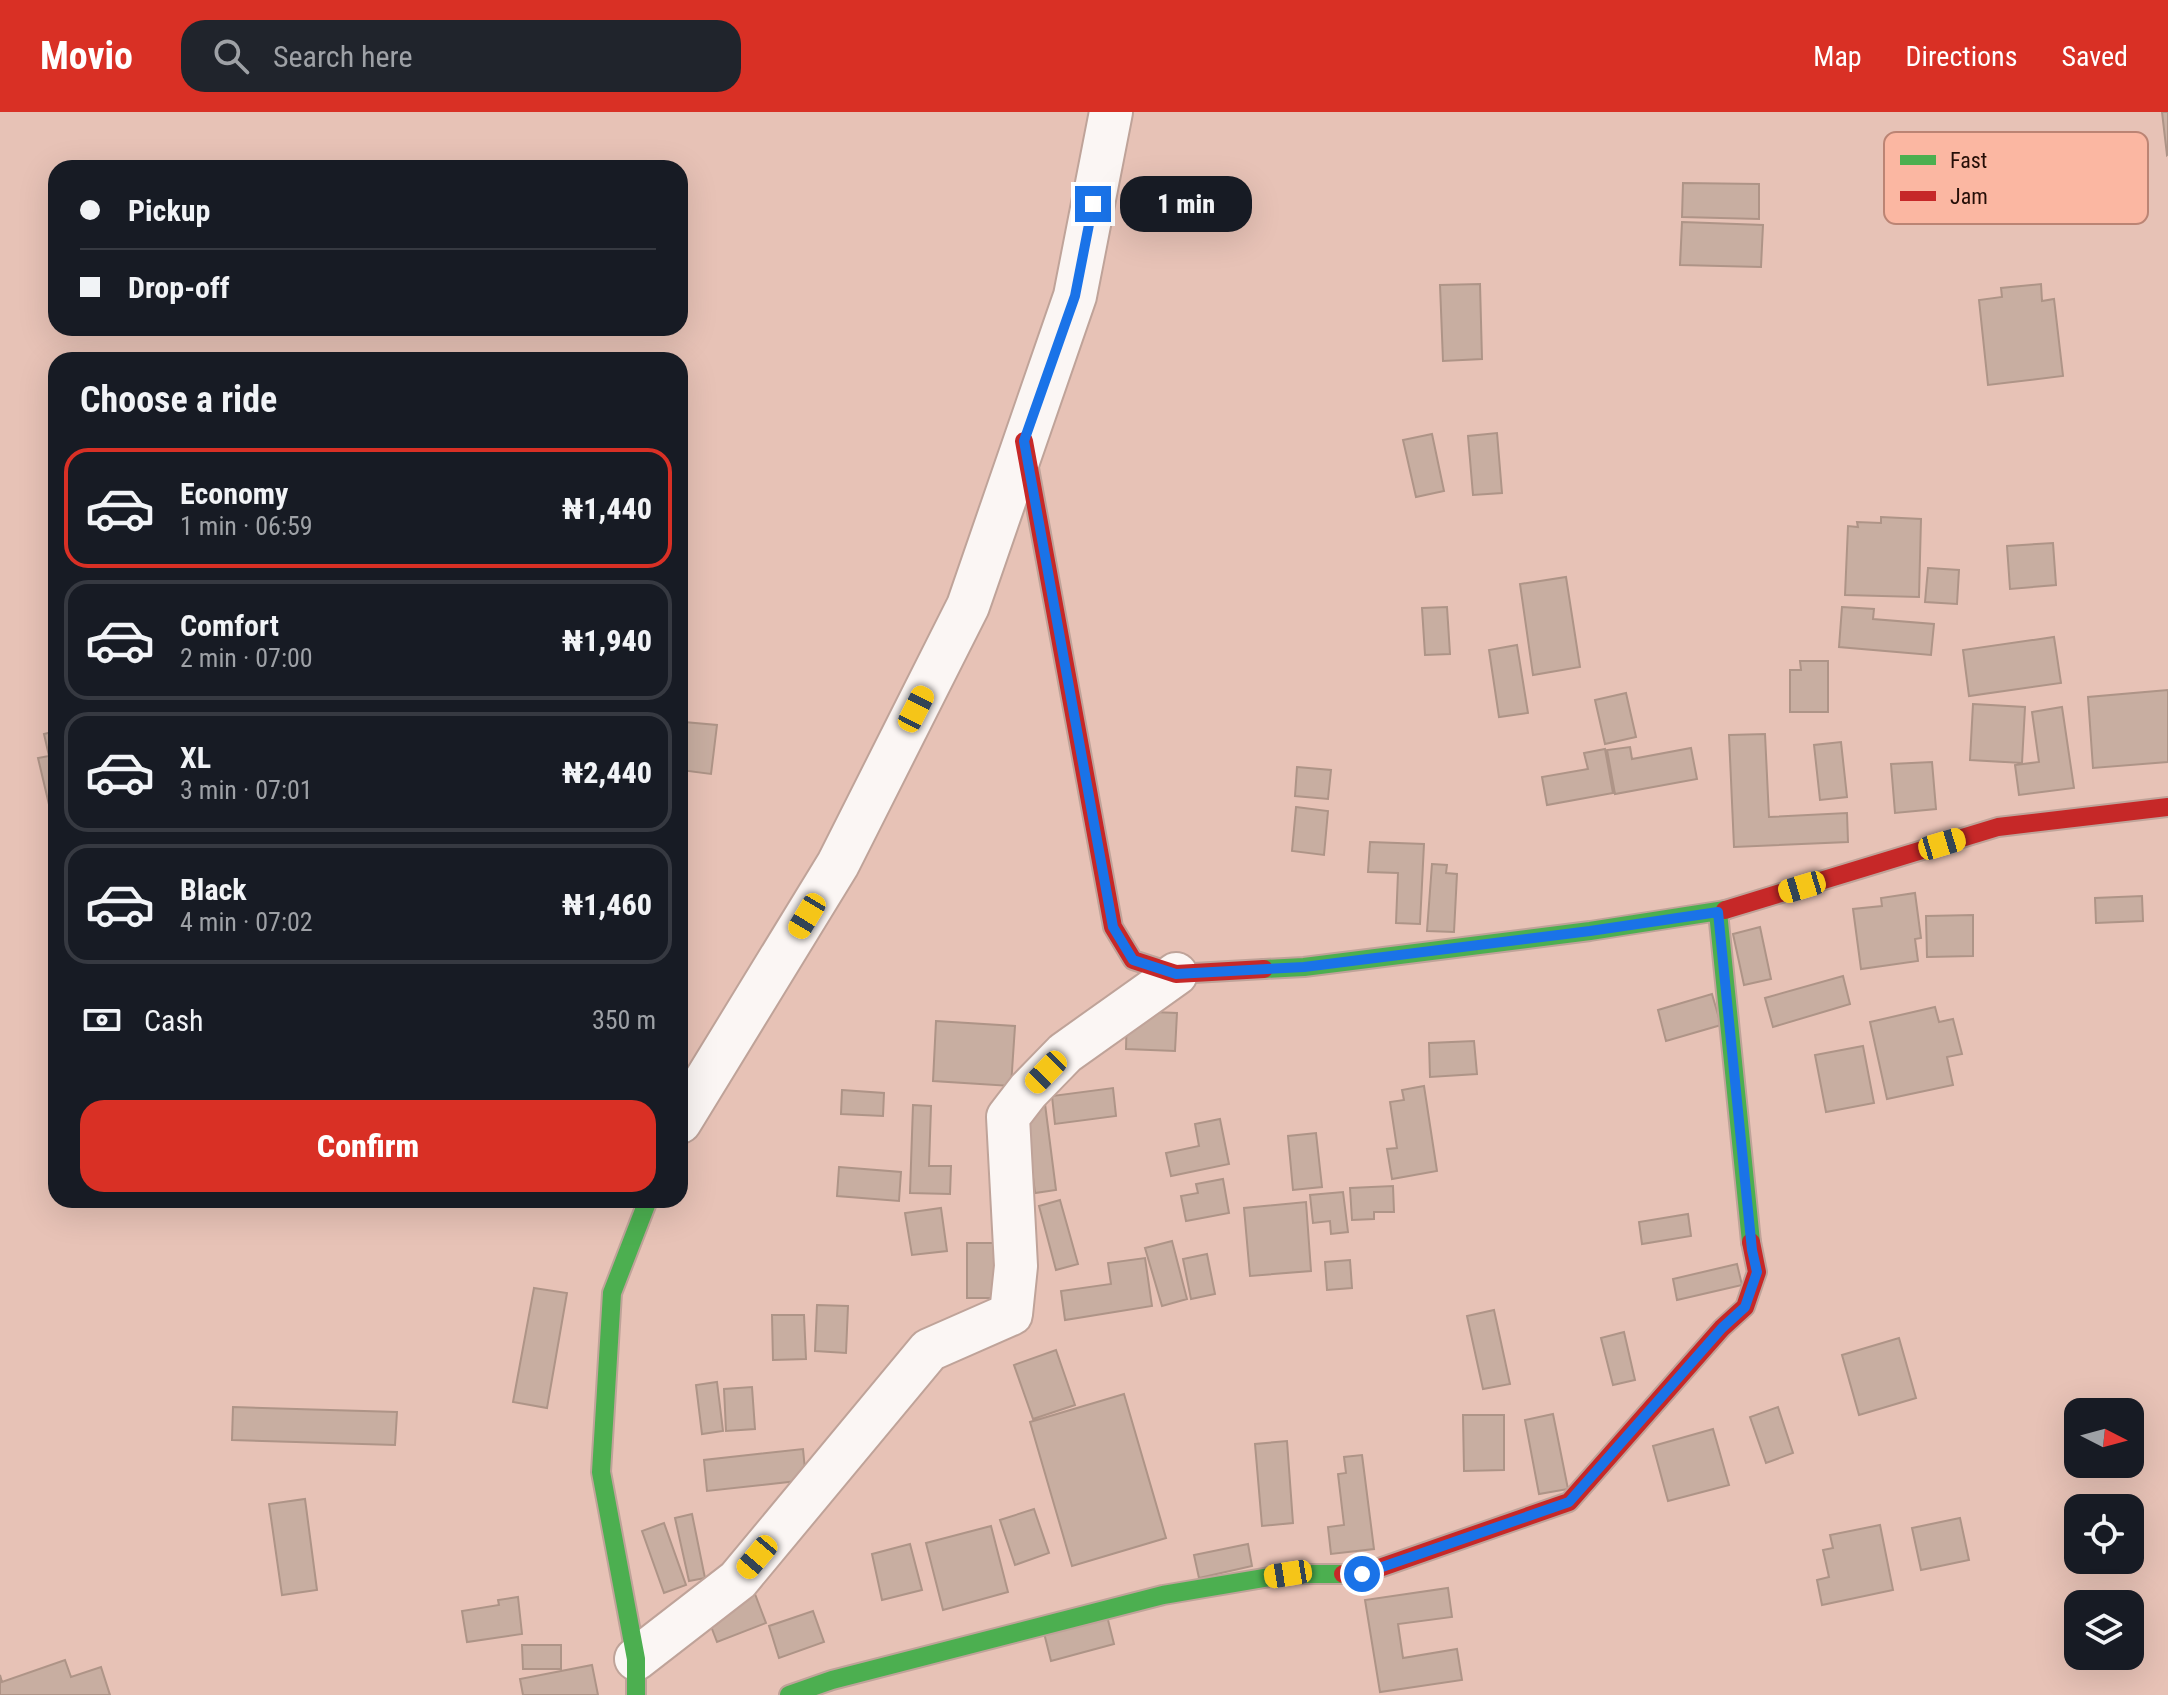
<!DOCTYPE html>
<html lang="en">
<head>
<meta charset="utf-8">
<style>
  body { margin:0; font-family:"Roboto Condensed",sans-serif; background:#20242c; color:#f1f3f6; height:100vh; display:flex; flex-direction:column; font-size:30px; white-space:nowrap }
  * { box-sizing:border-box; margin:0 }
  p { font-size:26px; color:#9ea1a6 }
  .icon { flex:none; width:44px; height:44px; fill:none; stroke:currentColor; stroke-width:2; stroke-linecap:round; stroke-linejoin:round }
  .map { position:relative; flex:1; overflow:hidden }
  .details { position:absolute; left:48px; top:240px; width:640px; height:856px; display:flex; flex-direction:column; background:#171b24; border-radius:24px; box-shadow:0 8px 32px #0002 }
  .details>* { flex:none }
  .hud { position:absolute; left:48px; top:48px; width:640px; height:176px; border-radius:24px; box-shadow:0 8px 32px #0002; display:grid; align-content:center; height:176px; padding:0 32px; background:#171b24 }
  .needle { width:52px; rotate:96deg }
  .tools { position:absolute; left:2064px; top:1286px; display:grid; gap:16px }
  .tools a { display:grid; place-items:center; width:80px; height:80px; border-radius:16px; background:#171b24; box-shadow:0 8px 32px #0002; font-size:40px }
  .end { position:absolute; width:36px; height:36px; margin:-18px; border:10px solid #1a73e8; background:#fff; box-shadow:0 0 0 4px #fff }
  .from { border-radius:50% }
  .bubble { position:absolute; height:56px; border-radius:24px; background:#171b24; box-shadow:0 8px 32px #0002; font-size:26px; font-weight:800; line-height:56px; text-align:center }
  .car { position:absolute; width:24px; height:48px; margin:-24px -12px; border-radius:10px; box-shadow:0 0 6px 2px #0007; background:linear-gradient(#f5c518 24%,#345 0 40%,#f5c518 0 76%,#345 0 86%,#f5c518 0) }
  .hud b { display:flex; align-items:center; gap:28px; height:76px; font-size:30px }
  .hud b+b { border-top:2px solid #363941 }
  .hud i { width:20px; height:20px; background:#f1f3f6 }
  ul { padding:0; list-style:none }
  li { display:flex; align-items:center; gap:24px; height:120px; margin:0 16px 12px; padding:0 16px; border:4px solid #363941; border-radius:24px }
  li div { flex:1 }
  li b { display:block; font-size:30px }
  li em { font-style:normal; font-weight:800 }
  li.on { border-color:#d93025 }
  li>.icon { width:72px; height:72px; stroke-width:1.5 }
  h2 { padding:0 32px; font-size:36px; line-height:96px }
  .pay { display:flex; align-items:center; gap:20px; height:88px; padding:0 32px; font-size:30px }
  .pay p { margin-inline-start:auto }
  .action { display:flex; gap:16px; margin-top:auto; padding:16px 32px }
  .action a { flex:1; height:92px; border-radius:24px; background:#d93025; color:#fff; font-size:32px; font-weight:800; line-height:92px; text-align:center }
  header { display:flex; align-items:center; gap:48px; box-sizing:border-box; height:112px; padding:0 40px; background:#d93025; color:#fff }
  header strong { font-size:38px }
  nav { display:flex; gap:44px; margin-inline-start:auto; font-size:28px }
  .search { width:560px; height:72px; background:#20242c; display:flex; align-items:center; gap:20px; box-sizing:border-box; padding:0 28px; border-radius:24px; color:#9ea1a6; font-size:30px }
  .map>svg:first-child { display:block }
  .building { fill:#c8aea1; stroke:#ae9487; stroke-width:2 }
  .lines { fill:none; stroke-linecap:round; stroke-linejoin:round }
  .street-casing { stroke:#bfa399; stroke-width:46 }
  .fast-casing { stroke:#bfa399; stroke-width:22 }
  .jam-casing { stroke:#bfa399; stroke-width:22 }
  .street { stroke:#fbf6f4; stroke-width:42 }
  .fast { stroke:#4caf50; stroke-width:18 }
  .jam { stroke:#c62828; stroke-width:18 }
  .route { stroke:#1a73e8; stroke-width:10 }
  .key { fill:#fbb7a2; stroke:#bb8474; stroke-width:2 }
  .key-label { font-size:22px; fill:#250e07 }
</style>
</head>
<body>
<header>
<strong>Movio</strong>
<div class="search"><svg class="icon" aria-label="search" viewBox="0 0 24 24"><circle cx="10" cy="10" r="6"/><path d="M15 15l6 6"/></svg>Search here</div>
<nav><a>Map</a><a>Directions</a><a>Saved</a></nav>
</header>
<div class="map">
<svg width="2168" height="1583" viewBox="0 0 2168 1583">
  <rect width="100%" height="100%" fill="#e7c2b6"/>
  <!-- building -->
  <path class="building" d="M 2162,0 L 2168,0 L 2168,42 L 2167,43 Z
    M 1683,71 L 1759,72 L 1759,107 L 1682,105 Z
    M 1682,110 L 1763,113 L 1761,155 L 1680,153 Z
    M 1480,172 L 1482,247 L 1443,249 L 1440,173 Z
    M 2041,172 L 2042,189 L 2054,187 L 2063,264 L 1988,273 L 1979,188 L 2002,185 L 2001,176 Z
    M 1497,321 L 1502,381 L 1473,383 L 1468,324 Z
    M 1432,322 L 1444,379 L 1416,385 L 1403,328 Z
    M 1881,405 L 1921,407 L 1919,485 L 1845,483 L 1848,414 L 1858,415 L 1857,410 L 1881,411 Z
    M 2053,431 L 2056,473 L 2010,477 L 2007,434 Z
    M 1928,456 L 1959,458 L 1957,492 L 1925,490 Z
    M 1566,465 L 1580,555 L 1533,563 L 1520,472 Z
    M 1447,495 L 1450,542 L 1425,543 L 1422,496 Z
    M 1842,495 L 1874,497 L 1873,507 L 1934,512 L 1931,543 L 1839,535 Z
    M 2054,525 L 2061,571 L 1969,584 L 1963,538 Z
    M 1517,533 L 1528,601 L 1499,605 L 1489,538 Z
    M 1800,549 L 1828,549 L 1828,600 L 1790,600 L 1790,558 L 1801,558 Z
    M 2168,578 L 2168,650 L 2093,656 L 2088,585 Z
    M 1626,581 L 1636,625 L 1605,632 L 1595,588 Z
    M 1973,592 L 2025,595 L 2022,651 L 1970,648 Z
    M 2062,595 L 2074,676 L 2019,683 L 2015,653 L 2039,650 L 2032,600 Z
    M 684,610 L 717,613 L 711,662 L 680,658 Z
    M 56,619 L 56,700 L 51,701 L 38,646 L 49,644 L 44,622 Z
    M 1765,622 L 1769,705 L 1847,701 L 1848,730 L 1734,735 L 1729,623 Z
    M 1841,630 L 1847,685 L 1820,688 L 1814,633 Z
    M 1630,635 L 1632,647 L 1691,636 L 1697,667 L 1615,682 L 1607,638 Z
    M 1605,637 L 1613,681 L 1547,693 L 1542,665 L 1588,657 L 1584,641 Z
    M 1932,650 L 1936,697 L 1895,701 L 1891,652 Z
    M 1297,655 L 1331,658 L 1328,687 L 1295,684 Z
    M 1296,695 L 1328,699 L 1324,743 L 1292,739 Z
    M 1370,730 L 1424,732 L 1420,812 L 1396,811 L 1398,761 L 1368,760 Z
    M 1432,752 L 1447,753 L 1446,761 L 1457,762 L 1454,820 L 1427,819 Z
    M 1915,781 L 1921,826 L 1915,827 L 1918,849 L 1861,857 L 1853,797 L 1882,794 L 1881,786 Z
    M 2142,784 L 2143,809 L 2096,811 L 2095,786 Z
    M 1973,803 L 1973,844 L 1927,845 L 1926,804 Z
    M 1760,815 L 1771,867 L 1744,873 L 1733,822 Z
    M 1843,864 L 1850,892 L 1773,915 L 1765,886 Z
    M 1712,882 L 1721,913 L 1666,929 L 1658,898 Z
    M 1935,895 L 1939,910 L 1953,907 L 1962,942 L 1947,945 L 1953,973 L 1887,987 L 1870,910 Z
    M 1127,899 L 1177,901 L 1175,939 L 1126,937 Z
    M 936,909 L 1015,914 L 1011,974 L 933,969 Z
    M 1474,929 L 1477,962 L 1430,965 L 1429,931 Z
    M 1863,934 L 1874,991 L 1826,1000 L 1815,943 Z
    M 1424,974 L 1437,1059 L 1392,1067 L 1387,1037 L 1397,1036 L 1390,990 L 1404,988 L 1402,978 Z
    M 1113,976 L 1116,1004 L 1055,1012 L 1052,984 Z
    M 842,978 L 884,981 L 883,1004 L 841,1002 Z
    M 1045,992 L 1056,1078 L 1035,1081 L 1024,996 Z
    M 913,993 L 931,994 L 929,1054 L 951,1054 L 950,1082 L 910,1081 Z
    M 1220,1007 L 1229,1052 L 1171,1064 L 1166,1041 L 1199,1034 L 1195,1012 Z
    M 1316,1021 L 1322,1075 L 1293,1078 L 1288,1024 Z
    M 839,1055 L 901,1060 L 899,1089 L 837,1084 Z
    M 1223,1067 L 1229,1101 L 1186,1109 L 1181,1084 L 1198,1081 L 1196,1072 Z
    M 1393,1074 L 1394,1100 L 1374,1100 L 1374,1107 L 1352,1108 L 1350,1076 Z
    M 1343,1080 L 1348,1120 L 1331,1122 L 1330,1109 L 1313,1111 L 1310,1083 Z
    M 1060,1088 L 1078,1152 L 1056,1158 L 1039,1094 Z
    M 1306,1090 L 1311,1159 L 1250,1164 L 1244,1096 Z
    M 941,1096 L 947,1139 L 912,1143 L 905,1101 Z
    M 1688,1102 L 1691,1124 L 1642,1132 L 1639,1110 Z
    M 1172,1129 L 1187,1187 L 1162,1194 L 1145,1136 Z
    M 967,1131 L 996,1131 L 997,1186 L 967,1186 Z
    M 1207,1142 L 1215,1182 L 1191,1187 L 1183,1147 Z
    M 1145,1146 L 1152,1194 L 1065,1208 L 1061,1179 L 1111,1172 L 1108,1151 Z
    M 1350,1148 L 1352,1176 L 1327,1178 L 1325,1150 Z
    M 1737,1152 L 1742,1173 L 1677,1188 L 1673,1167 Z
    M 534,1176 L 567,1181 L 547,1296 L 513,1290 Z
    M 817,1193 L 848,1194 L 846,1241 L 815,1239 Z
    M 1494,1198 L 1510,1272 L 1483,1277 L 1467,1204 Z
    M 772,1203 L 804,1203 L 806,1247 L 773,1248 Z
    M 1624,1220 L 1635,1268 L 1613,1273 L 1601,1226 Z
    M 1899,1226 L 1916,1286 L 1859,1303 L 1842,1243 Z
    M 1056,1238 L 1075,1293 L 1033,1307 L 1014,1253 Z
    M 717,1270 L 723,1319 L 702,1322 L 696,1273 Z
    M 752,1275 L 755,1317 L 726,1319 L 724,1277 Z
    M 1124,1282 L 1166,1426 L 1072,1454 L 1030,1310 Z
    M 233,1295 L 397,1300 L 395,1333 L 232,1328 Z
    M 1778,1295 L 1793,1341 L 1766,1351 L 1750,1305 Z
    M 1553,1302 L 1568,1377 L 1539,1382 L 1525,1308 Z
    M 1463,1303 L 1504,1303 L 1504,1358 L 1464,1359 Z
    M 1713,1317 L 1729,1373 L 1668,1389 L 1653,1334 Z
    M 1287,1329 L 1293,1411 L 1262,1414 L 1255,1332 Z
    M 803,1337 L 806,1368 L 707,1379 L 704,1348 Z
    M 1362,1343 L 1374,1437 L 1331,1442 L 1328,1415 L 1344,1413 L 1338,1362 L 1346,1361 L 1344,1345 Z
    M 305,1387 L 317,1478 L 282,1483 L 269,1392 Z
    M 1034,1397 L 1049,1441 L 1015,1453 L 1000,1408 Z
    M 692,1402 L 705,1466 L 689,1469 L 675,1406 Z
    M 1960,1406 L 1969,1448 L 1921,1458 L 1912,1416 Z
    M 664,1411 L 686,1473 L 664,1481 L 642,1419 Z
    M 1880,1413 L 1893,1478 L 1822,1493 L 1817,1468 L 1829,1465 L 1823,1438 L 1833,1436 L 1830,1423 Z
    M 991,1414 L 1008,1480 L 943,1498 L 926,1431 Z
    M 910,1432 L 922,1478 L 882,1488 L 872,1442 Z
    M 1248,1432 L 1252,1454 L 1199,1466 L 1194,1443 Z
    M 1448,1476 L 1452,1505 L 1398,1512 L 1403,1546 L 1457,1537 L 1462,1568 L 1380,1580 L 1365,1488 Z
    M 755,1482 L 766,1511 L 717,1530 L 706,1501 Z
    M 518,1485 L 522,1522 L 467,1530 L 462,1499 L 499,1493 L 498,1488 Z
    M 813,1499 L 824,1530 L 779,1546 L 769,1514 Z
    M 1107,1504 L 1114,1532 L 1051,1549 L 1044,1521 Z
    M 522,1533 L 561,1533 L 561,1557 L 523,1557 Z
    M 65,1548 L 71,1565 L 101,1555 L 110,1583 L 0,1583 L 0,1563 L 2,1570 Z
    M 592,1553 L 598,1583 L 523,1583 L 520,1567 Z"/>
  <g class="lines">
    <!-- street casing -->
    <g class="street-casing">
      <path id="street" d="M 680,1010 L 838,752 L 968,494 L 1075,184 L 1111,0
        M 636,1547 L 738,1468 L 929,1238 L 1011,1202 L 1016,1154 L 1008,1005 L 1028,979 L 1065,941 L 1176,862"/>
    </g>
    <!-- fast casing -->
    <g class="fast-casing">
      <path id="fast" d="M 1718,800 L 1751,1130
        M 1264,857 L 1304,855 L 1590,819 L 1725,798
        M 636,1583 L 636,1547 L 601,1360 L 612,1181 L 648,1088
        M 789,1583 L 832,1568 L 1163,1483 L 1288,1462 L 1343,1462"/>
    </g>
    <!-- jam casing -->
    <g class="jam-casing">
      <path id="jam" d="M 1024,329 L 1113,815 L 1133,848 L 1176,862 L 1264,857
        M 1725,798 L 1998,715 L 2168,695
        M 1343,1462 L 1362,1462 L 1569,1390 L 1722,1216 L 1745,1195 L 1757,1160 L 1751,1130"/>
    </g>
    <!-- street -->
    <use href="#street" class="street"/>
    <!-- fast -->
    <use href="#fast" class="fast"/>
    <!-- jam -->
    <use href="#jam" class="jam"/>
  </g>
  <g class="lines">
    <!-- route -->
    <path class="route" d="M 1093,92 L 1075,184 L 1024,329 L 1113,815 L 1133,848 L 1176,862 L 1304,855 L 1590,819 L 1718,800 L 1752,1138 L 1757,1160 L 1745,1195 L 1722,1216 L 1569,1390 L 1362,1462"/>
  </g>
  <!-- legend -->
  <rect x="1884" y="20" width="264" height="92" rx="12" class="key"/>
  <rect x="1900" y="43" width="36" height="10" fill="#4caf50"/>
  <rect x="1900" y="79" width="36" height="10" fill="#c62828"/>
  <g class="key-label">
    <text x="1950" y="56">Fast</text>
    <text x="1950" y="92">Jam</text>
  </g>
</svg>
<div class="tools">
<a><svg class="needle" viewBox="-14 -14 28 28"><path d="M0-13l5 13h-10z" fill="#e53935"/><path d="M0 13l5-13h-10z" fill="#9ea1a6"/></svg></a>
<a><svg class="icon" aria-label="locate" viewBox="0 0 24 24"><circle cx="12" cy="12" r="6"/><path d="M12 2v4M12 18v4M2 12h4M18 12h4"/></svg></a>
<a><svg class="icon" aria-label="layers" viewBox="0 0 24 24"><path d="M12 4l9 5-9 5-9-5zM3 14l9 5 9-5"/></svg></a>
</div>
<i class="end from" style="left:1362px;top:1462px"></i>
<i class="end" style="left:1093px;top:92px"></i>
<div class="bubble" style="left:1120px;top:64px;width:132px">1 min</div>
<i class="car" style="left:916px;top:597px;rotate:27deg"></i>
<i class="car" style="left:1942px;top:732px;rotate:73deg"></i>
<i class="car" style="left:1802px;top:775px;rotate:253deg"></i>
<i class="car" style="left:807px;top:804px;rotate:211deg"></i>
<i class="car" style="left:1046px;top:960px;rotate:224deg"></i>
<i class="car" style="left:757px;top:1445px;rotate:220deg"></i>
<i class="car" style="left:1288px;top:1462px;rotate:261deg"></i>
<div class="hud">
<b><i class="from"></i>Pickup</b>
<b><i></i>Drop-off</b>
</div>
<section class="details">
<h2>Choose a ride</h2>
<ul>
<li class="on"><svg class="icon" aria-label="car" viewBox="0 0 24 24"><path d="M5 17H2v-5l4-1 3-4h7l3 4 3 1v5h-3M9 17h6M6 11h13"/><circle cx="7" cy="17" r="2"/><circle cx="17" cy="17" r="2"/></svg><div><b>Economy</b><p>1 min · 06:59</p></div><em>₦1,440</em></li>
<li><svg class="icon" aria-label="car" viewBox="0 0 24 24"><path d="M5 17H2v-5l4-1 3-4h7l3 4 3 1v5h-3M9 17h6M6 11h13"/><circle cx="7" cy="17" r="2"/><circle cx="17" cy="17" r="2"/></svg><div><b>Comfort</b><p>2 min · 07:00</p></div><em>₦1,940</em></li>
<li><svg class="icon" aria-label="car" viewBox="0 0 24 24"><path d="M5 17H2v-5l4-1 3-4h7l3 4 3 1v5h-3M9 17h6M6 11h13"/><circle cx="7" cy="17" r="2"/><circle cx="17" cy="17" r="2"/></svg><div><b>XL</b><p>3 min · 07:01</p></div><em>₦2,440</em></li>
<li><svg class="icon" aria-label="car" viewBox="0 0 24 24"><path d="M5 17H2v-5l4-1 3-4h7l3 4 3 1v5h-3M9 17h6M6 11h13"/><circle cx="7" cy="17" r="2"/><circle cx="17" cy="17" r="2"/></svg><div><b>Black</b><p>4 min · 07:02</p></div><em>₦1,460</em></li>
</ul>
<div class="pay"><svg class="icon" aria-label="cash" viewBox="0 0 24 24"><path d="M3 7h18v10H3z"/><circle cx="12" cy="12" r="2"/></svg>Cash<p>350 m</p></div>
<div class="action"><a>Confirm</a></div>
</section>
</div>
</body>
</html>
